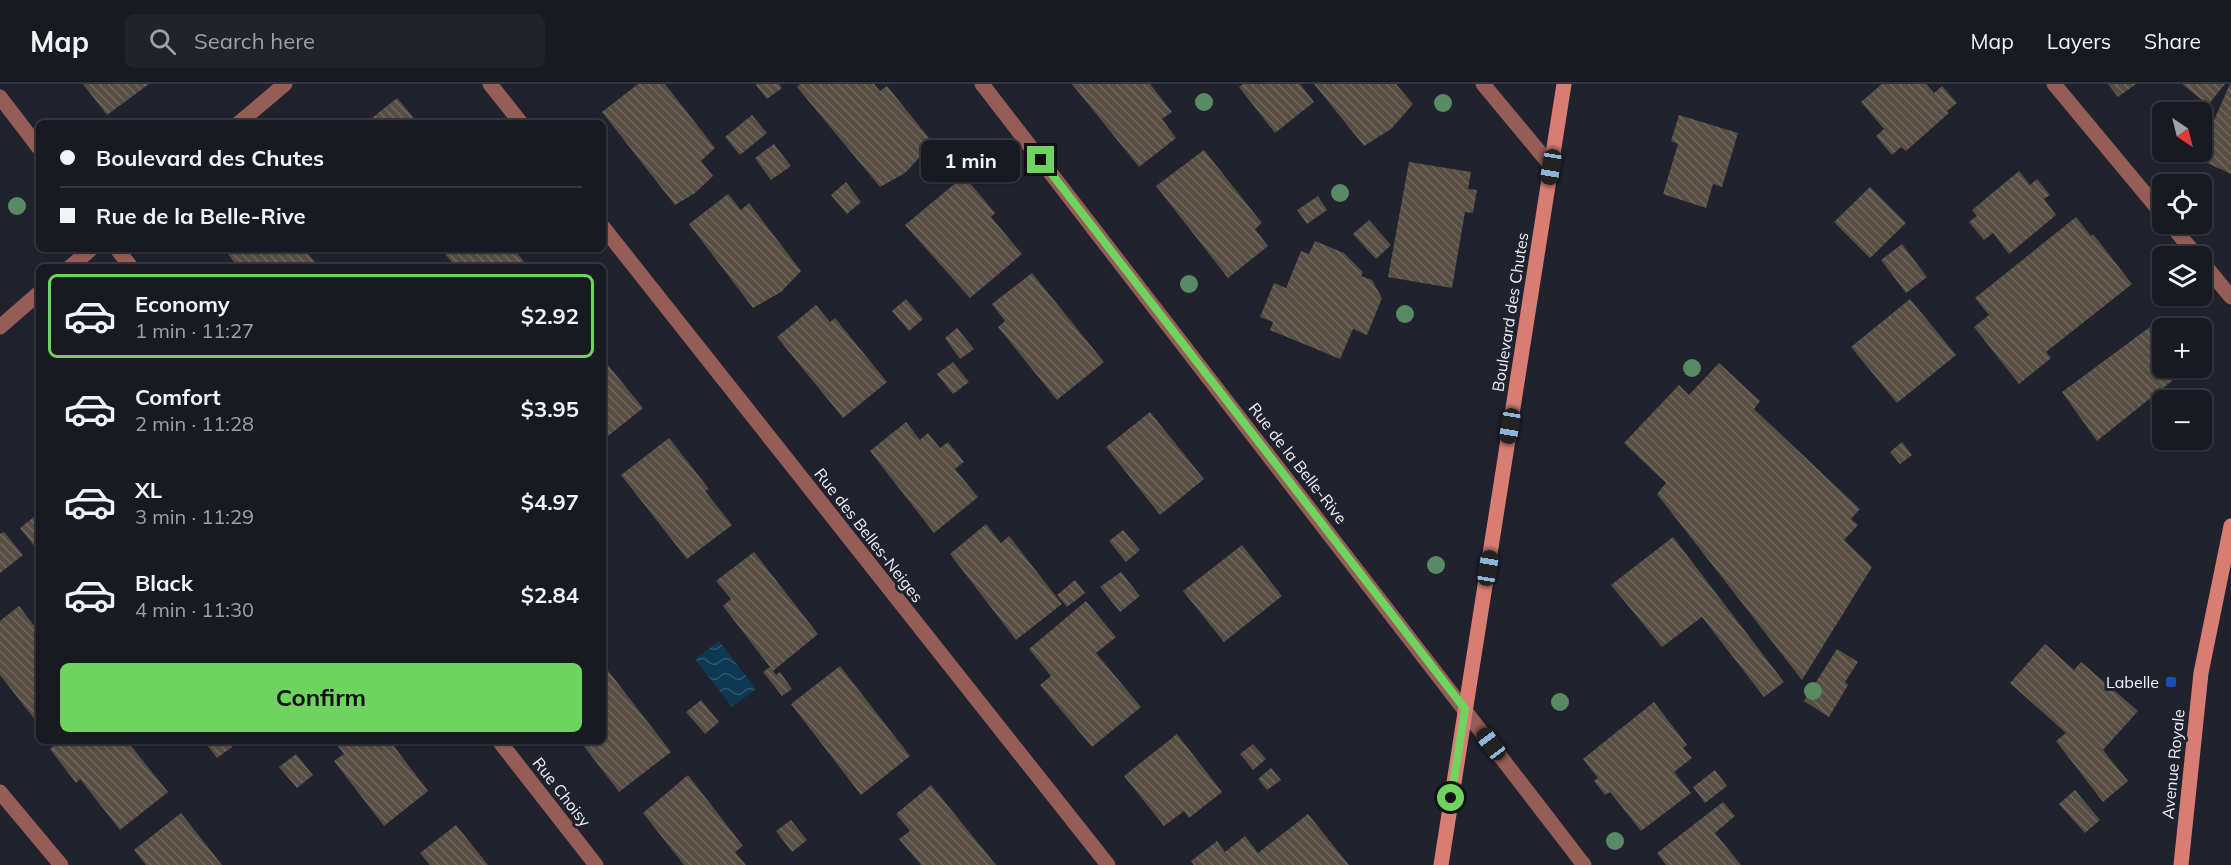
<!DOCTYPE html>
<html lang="en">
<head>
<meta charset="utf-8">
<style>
  body { margin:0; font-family:Mulish,sans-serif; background:#21232a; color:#f1f3f6; height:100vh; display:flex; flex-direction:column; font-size:22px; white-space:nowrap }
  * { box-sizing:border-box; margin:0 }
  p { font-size:20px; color:#9fa1a5 }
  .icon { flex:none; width:33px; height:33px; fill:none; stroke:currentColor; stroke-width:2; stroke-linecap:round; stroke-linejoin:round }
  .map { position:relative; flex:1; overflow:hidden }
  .sheet { position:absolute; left:36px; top:180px; width:570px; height:480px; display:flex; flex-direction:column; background:#181a22; border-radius:9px; box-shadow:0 2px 4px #0004,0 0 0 2px #363840 }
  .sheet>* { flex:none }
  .guide { position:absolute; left:36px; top:36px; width:570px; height:132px; border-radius:9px; box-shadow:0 2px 4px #0004,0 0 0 2px #363840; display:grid; align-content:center; height:132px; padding:0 24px; background:#181a22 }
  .needle { width:39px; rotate:145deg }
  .fabs { position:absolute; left:2152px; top:18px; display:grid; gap:12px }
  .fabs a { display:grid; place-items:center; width:60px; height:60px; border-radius:9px; background:#181a22; box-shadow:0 2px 4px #0004,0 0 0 2px #363840; font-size:30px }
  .end { position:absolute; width:27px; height:27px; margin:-14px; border:8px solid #6fd35f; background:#111; box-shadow:0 0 0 3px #111 }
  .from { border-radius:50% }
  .bubble { position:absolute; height:42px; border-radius:9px; background:#181a22; box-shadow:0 2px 4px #0004,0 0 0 2px #363840; font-size:20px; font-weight:700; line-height:42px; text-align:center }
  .car { position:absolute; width:18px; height:36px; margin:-18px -9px; border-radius:8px; box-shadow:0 0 4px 2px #0007; background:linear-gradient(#222 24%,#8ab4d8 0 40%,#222 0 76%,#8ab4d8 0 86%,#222 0) }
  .guide b { display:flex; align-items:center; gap:21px; height:57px; font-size:22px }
  .guide b+b { border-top:2px solid #363840 }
  .guide i { width:15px; height:15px; background:#f1f3f6 }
  ul { padding:10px 0 0; list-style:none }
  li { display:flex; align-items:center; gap:18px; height:84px; margin:0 12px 9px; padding:0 12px; border:3px solid transparent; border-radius:9px }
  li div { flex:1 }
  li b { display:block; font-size:22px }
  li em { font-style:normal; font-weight:700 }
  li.current { border-color:#6fd35f }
  li>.icon { width:54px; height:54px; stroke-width:1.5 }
  .cta { display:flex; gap:12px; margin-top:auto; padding:12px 24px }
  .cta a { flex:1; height:69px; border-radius:9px; background:#6fd35f; color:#111; font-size:24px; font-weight:700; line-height:69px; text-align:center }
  header { display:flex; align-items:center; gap:36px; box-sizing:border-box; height:84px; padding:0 30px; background:#181a22; border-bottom:2px solid #363840 }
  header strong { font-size:28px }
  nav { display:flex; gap:33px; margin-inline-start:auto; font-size:21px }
  .search { width:420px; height:54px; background:#21232a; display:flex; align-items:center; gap:15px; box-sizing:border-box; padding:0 21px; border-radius:9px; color:#9fa1a5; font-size:22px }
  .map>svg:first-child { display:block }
  .water { fill:url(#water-waves) }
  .building { fill:url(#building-back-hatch) }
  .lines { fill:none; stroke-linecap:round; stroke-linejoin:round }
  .street { stroke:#965d56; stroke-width:15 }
  .secondary { stroke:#d87d73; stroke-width:15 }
  .tree { fill:#588a64 }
  .route { stroke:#6fd35f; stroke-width:8 }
  .transit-dot { fill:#1a4fb4; stroke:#20222e; stroke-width:2 }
  .labels { text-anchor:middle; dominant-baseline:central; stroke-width:6; stroke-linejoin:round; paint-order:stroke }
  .street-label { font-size:16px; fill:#f1f2fa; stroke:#20222e }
  .poi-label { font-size:16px; fill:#f1f2fa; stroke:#20222e; text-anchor:end }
</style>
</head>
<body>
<header>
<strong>Map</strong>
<div class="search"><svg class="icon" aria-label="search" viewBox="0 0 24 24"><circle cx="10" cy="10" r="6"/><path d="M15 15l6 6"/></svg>Search here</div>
<nav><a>Map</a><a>Layers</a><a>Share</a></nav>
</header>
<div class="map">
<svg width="2231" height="781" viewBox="0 0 2231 781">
  <defs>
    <pattern id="water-waves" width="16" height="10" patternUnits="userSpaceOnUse" patternTransform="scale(1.5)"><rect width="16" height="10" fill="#0d3953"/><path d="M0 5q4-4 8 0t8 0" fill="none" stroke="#31566d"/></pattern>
    <pattern id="building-back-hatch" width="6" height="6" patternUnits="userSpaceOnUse" patternTransform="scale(1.5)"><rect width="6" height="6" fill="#574e43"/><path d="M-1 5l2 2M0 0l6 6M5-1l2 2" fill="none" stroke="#70685f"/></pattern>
  </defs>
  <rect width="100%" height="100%" fill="#20222e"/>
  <!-- water -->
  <path class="water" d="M 719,557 L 756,605 L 732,623 L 695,575 Z"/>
  <!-- building -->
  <path class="building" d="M 83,0 L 149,0 L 107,31 Z
    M 638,0 L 665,0 L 715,64 L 701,77 L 713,92 L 695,109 L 675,121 L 602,28 Z
    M 757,0 L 779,0 L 782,4 L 767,15 L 756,1 Z
    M 800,0 L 874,0 L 880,7 L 887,2 L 933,59 L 905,89 L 880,103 L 797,3 Z
    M 1072,0 L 1150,0 L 1172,28 L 1162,35 L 1176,54 L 1139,83 Z
    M 1243,0 L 1300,0 L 1314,18 L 1275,49 L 1239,3 Z
    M 1314,0 L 1396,0 L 1413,20 L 1391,45 L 1364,62 Z
    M 1882,0 L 1926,0 L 1934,9 L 1942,2 L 1957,19 L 1947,27 L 1949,29 L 1906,67 L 1901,63 L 1892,71 L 1876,52 L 1884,45 L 1861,18 Z
    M 2108,0 L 2136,0 L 2118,13 Z
    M 2182,0 L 2225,0 L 2208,21 Z
    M 2230,0 L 2231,0 L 2231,90 L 2205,78 L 2211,65 L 2203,61 Z
    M 397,14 L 418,39 L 366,39 Z
    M 752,31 L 767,49 L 740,71 L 725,53 Z
    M 1679,31 L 1738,49 L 1722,103 L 1713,100 L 1706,124 L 1663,110 L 1678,60 L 1671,57 Z
    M 774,60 L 791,82 L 771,96 L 755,74 Z
    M 1204,66 L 1262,139 L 1255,145 L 1268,162 L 1228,194 L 1156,102 Z
    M 1409,78 L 1471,88 L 1468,105 L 1477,106 L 1473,129 L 1465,128 L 1452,204 L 1388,193 Z
    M 2019,87 L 2030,101 L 2037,95 L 2050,111 L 2044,115 L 2056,131 L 2009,170 L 1993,149 L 1984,156 L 1969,138 L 1977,132 L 1972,126 Z
    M 964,92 L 995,129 L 991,133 L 1022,170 L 970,214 L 905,141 Z
    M 846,98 L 861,118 L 847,130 L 831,111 Z
    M 1870,103 L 1906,139 L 1870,174 L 1834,138 Z
    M 728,110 L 741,126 L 749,119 L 801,187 L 781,208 L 753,224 L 689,140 Z
    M 1318,112 L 1327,126 L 1307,140 L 1297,126 Z
    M 2076,133 L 2091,152 L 2093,150 L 2132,200 L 2046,268 L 2051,274 L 2019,300 L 1974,243 L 1989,231 L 1975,214 Z
    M 1369,136 L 1391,161 L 1376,175 L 1353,150 Z
    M 1315,157 L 1344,169 L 1363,188 L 1361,192 L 1372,196 L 1382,214 L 1367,251 L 1353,245 L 1340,275 L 1270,246 L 1273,238 L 1260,233 L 1274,199 L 1286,204 L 1301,167 L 1309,170 Z
    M 1902,160 L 1927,193 L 1906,209 L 1881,176 Z
    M 224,165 L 304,165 L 319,183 L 238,183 Z
    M 441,165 L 514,165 L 528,183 L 456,183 Z
    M 1032,189 L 1104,278 L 1057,316 L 998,243 L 1005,237 L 992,220 Z
    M 906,215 L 923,235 L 909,247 L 892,227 Z
    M 1910,215 L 1956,271 L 1897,319 L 1851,263 Z
    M 816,221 L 830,238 L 835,234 L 887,298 L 843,334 L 777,253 Z
    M 2154,240 L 2163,252 L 2163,284 L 2188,284 L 2097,357 L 2062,308 Z
    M 957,244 L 974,265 L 960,275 L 945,254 Z
    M 603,275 L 643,324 L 603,356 Z
    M 953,278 L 969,298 L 953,310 L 937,290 Z
    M 1719,279 L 1760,317 L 1754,325 L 1860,425 L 1851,435 L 1858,441 L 1844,456 L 1872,483 L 1802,596 L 1657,410 L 1666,399 L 1624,359 L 1679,301 L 1689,311 Z
    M 1150,328 L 1204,395 L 1160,431 L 1106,363 Z
    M 906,338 L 920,356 L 928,349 L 940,364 L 948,358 L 964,378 L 955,385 L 978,413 L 934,449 L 870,367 Z
    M 669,354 L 709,405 L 705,407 L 732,441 L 687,475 L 621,391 Z
    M 1902,358 L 1912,371 L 1900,380 L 1890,368 Z
    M 39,429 L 39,468 L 20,444 Z
    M 986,440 L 1001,459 L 1009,452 L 1062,520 L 1016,556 L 950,470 Z
    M 1123,446 L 1140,466 L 1126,478 L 1109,457 Z
    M 4,448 L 23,471 L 0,489 L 0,450 Z
    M 1673,453 L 1784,598 L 1764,613 L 1702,533 L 1662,563 L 1611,501 Z
    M 1242,461 L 1282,512 L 1224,558 L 1183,507 Z
    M 754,468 L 818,550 L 773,587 L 776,591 L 780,588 L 792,605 L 782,612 L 763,588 L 770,583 L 723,522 L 731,515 L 716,497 Z
    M 1121,488 L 1140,512 L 1120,528 L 1100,503 Z
    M 1075,496 L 1085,509 L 1067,523 L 1057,511 Z
    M 1086,517 L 1116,553 L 1096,569 L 1141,623 L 1092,663 L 1040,601 L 1051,592 L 1029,565 Z
    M 19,522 L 39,548 L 39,641 L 0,591 L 0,537 Z
    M 2045,560 L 2074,586 L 2081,578 L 2138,627 L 2103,666 L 2128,697 L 2103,718 L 2056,657 L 2066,649 L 2010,599 Z
    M 1837,565 L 1858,578 L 1845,598 L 1848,601 L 1829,633 L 1804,617 Z
    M 840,582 L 910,672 L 861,711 L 791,620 Z
    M 606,584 L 671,668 L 619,708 L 580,657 L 603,657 L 603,587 Z
    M 701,616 L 719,638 L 705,650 L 686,628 Z
    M 1654,618 L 1687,661 L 1683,664 L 1692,674 L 1674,688 L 1691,709 L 1641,747 L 1610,708 L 1605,711 L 1594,697 L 1598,694 L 1583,675 Z
    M 1177,650 L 1222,708 L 1189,734 L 1184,727 L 1164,742 L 1124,692 Z
    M 60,657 L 127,657 L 168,708 L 120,746 L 80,695 L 76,699 L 50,665 Z
    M 204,657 L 228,657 L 232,663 L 217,674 Z
    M 334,657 L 390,657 L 428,707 L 384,742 L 334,677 L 344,670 Z
    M 1253,660 L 1266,675 L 1253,686 L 1240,670 Z
    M 296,670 L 313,691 L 297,704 L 279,683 Z
    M 1271,684 L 1281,696 L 1267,706 L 1258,695 Z
    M 1715,686 L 1727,702 L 1705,719 L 1693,703 Z
    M 688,691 L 743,762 L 735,768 L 746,781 L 684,781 L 643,729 Z
    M 931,701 L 996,781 L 921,781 L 899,755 L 910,747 L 896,730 Z
    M 2075,706 L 2100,736 L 2085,749 L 2059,720 Z
    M 1723,718 L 1735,732 L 1715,749 L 1741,781 L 1666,781 L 1657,769 Z
    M 181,729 L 222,781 L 146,781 L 134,766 Z
    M 1308,730 L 1349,781 L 1194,781 L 1191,777 L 1217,757 L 1225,768 L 1245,752 L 1258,769 Z
    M 791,736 L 807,756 L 792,768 L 776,747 Z
    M 456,741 L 488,781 L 430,781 L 420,769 Z"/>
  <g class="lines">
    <!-- street -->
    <path class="street" d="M 490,0 L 521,39
      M 982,0 L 1584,781
      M 1483,0 L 1552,83
      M 2054,0 L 2163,131
      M 0,13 L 39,64
      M 239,39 L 285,0
      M 2170,140 L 2197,172
      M 603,143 L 1108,781
      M 117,165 L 131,183
      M 2202,178 L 2231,213
      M 70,183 L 91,165
      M 0,243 L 39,209
      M 499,657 L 596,781
      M 0,708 L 61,781"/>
    <!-- secondary -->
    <path class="secondary" d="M 1441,781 L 1564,0
      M 2181,781 L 2201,589 L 2231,442"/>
  </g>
  <!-- trees -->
  <g class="tree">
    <circle cx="1204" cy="18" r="9"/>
    <circle cx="1443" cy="19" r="9"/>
    <circle cx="1340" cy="109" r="9"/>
    <circle cx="17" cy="122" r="9"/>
    <circle cx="1189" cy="200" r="9"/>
    <circle cx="1405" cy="230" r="9"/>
    <circle cx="1692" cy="284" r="9"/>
    <circle cx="1436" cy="481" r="9"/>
    <circle cx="1813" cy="607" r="9"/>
    <circle cx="1560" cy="618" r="9"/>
    <circle cx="1615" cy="757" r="9"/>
  </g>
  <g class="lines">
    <!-- route -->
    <path class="route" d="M 1041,76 L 1465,625 L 1451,714"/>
  </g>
  <!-- markers -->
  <rect class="transit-dot" x="2165" y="592" width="12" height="12" rx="3"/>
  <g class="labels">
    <!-- street labels -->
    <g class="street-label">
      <text transform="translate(1510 228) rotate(-81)">Boulevard des Chutes</text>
      <text transform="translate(1298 379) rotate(52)">Rue de la Belle-Rive</text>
      <text transform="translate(869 451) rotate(52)">Rue des Belles-Neiges</text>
      <text transform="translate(2173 680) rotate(-84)">Avenue Royale</text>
      <text transform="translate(562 708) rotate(52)">Rue Choisy</text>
    </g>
    <!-- poi labels -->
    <g class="poi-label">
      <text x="2159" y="598">Labelle</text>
    </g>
  </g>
</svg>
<div class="fabs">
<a><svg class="needle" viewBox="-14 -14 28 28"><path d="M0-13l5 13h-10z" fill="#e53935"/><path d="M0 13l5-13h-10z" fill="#9fa1a5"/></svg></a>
<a><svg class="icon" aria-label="locate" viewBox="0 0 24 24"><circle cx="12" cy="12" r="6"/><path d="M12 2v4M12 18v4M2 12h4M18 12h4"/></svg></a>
<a><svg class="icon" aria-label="layers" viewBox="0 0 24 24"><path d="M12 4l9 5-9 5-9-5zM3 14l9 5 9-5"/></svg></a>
<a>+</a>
<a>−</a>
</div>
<i class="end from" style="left:1451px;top:714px"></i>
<i class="end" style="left:1041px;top:76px"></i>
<div class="bubble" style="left:921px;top:56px;width:99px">1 min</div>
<i class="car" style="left:1551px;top:83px;rotate:189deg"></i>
<i class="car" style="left:1510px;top:342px;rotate:189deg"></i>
<i class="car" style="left:1488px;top:484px;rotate:9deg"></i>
<i class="car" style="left:1491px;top:660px;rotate:323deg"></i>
<div class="guide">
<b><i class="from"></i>Boulevard des Chutes</b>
<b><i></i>Rue de la Belle-Rive</b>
</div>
<section class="sheet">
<ul>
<li class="current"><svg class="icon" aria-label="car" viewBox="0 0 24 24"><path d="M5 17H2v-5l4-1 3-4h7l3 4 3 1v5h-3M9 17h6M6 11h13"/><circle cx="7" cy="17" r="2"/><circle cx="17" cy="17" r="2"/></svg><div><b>Economy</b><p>1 min · 11:27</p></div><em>$2.92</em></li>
<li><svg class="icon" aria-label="car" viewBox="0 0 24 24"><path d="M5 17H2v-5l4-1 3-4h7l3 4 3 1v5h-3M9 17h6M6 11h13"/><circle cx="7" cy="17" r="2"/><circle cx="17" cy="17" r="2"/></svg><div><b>Comfort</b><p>2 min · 11:28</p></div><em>$3.95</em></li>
<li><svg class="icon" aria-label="car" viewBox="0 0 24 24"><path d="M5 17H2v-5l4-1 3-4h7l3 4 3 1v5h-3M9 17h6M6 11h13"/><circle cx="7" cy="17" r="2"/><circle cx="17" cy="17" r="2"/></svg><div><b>XL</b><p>3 min · 11:29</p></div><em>$4.97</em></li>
<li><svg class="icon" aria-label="car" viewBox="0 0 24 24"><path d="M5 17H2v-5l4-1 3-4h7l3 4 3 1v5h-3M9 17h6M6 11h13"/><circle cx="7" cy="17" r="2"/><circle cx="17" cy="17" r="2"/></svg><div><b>Black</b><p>4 min · 11:30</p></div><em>$2.84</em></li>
</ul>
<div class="cta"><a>Confirm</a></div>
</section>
</div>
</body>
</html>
